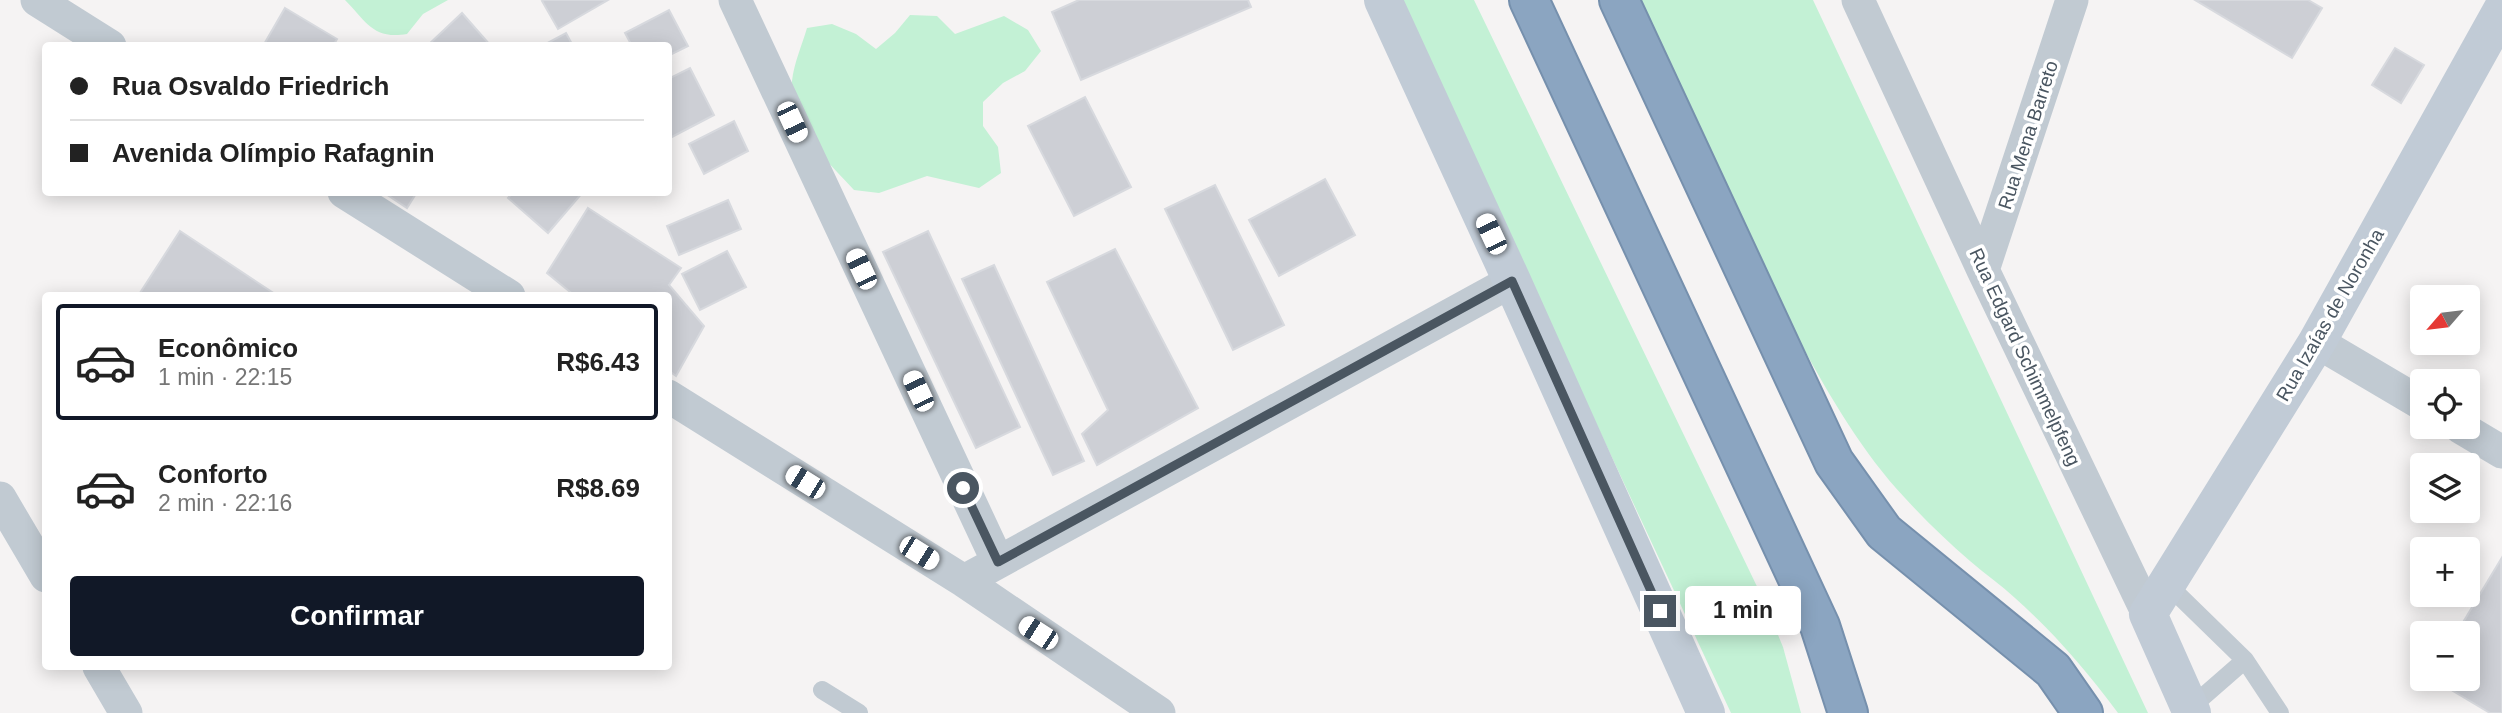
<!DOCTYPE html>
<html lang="pt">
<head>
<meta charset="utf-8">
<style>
  body { margin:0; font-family:Helvetica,sans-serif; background:#f6f6f6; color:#222; height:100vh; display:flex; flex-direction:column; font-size:26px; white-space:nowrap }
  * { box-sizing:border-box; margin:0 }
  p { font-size:23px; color:#767676 }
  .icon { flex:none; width:38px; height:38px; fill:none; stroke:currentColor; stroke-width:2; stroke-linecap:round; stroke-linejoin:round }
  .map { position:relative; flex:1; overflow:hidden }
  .side { position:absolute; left:42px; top:292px; width:630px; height:378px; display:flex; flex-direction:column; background:#fff; border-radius:7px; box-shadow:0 4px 18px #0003 }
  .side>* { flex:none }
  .guide { position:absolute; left:42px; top:42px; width:630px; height:154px; border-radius:7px; box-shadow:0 4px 18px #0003; display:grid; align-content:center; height:154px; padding:0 28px; background:#fff }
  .needle { width:46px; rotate:242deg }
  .fabs { position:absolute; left:2410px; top:285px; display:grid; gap:14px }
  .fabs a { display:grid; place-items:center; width:70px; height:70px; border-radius:7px; background:#fff; box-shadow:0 4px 18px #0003; font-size:35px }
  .end { position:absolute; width:32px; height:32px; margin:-16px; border:9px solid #4a5661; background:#fff; box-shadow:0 0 0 4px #fff }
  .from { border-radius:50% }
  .bubble { position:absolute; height:49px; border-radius:7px; background:#fff; box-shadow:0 4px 18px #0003; font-size:23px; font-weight:600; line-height:49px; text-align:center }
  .car { position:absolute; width:21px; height:42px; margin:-21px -10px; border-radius:9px; box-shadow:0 0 5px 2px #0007; background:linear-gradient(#fff 24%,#345 0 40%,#fff 0 76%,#345 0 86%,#fff 0) }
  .guide b { display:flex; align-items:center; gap:24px; height:66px; font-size:26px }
  .guide b+b { border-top:2px solid #e0e0e0 }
  .guide i { width:18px; height:18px; background:#222 }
  ul { padding:12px 0 0; list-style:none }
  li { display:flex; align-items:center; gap:21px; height:116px; margin:0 14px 10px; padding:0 14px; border:4px solid transparent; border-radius:7px }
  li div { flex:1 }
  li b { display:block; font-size:26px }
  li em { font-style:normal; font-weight:600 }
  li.current { border-color:#111827 }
  li>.icon { width:63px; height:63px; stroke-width:1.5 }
  .action { display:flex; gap:14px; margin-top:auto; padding:14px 28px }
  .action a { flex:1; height:80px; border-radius:7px; background:#111827; color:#fff; font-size:28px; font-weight:600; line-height:80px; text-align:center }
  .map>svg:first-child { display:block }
  .green { fill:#c3f1d5 }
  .building { fill:#cdcfd5; stroke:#d7d9de; stroke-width:2 }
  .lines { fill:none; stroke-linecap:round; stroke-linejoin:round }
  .highway-casing { stroke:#7690ad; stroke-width:42 }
  .lane { stroke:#c1cad2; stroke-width:18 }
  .street { stroke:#c1cad2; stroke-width:33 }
  .secondary { stroke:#c1cbd6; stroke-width:38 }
  .highway { stroke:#8ba5c1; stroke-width:38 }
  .route { stroke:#4a5661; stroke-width:9 }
  .labels { text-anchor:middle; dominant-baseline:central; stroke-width:7; stroke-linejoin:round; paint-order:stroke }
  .street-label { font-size:19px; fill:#4a5661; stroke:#fff }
</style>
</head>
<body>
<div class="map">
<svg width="2502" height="713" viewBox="0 0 2502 713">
  <rect width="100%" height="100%" fill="#f5f3f3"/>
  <!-- green -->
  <path class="green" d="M 345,0 L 448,0 L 423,14 L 407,34 C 373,40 366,21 345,0 Z
    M 1399,0 L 1474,0 L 1764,601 L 1783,647 L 1801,713 L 1731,713 Z
    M 1639,0 L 1813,0 L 2148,713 L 2118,713 C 2087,671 2054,633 2015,598 C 2001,585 1985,574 1970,561 C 1947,541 1925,520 1905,498 C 1862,452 1831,398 1801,344 Z
    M 910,15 L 937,16 L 955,34 L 1004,16 L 1028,30 L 1041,51 L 1025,71 L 1003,83 L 983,102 L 983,126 L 998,147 L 1001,173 L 979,188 L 927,176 L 879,193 L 854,190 C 826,159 786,126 792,81 C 794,63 802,45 807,28 L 832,24 L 856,34 L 876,49 L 895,33 Z"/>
  <!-- building -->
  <path class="building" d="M 544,0 L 608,0 L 558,29 L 542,1 Z
    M 1079,0 L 1248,0 L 1251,7 L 1081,80 L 1052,12 Z
    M 2195,0 L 2308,0 L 2322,8 L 2292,58 Z
    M 285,8 L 337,39 L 333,46 L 263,46 Z
    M 669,10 L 688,46 L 668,56 L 668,46 L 632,46 L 625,33 Z
    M 462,13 L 491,46 L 427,46 Z
    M 566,33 L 573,46 L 542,46 Z
    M 2395,48 L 2424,65 L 2401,103 L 2372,85 Z
    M 690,68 L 714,115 L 668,139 L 668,79 Z
    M 1085,97 L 1131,187 L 1074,216 L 1028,126 Z
    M 734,121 L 748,151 L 704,174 L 689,144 Z
    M 1325,179 L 1355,235 L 1279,276 L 1249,220 Z
    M 1215,185 L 1284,325 L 1233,350 L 1165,209 Z
    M 383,192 L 417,192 L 407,208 Z
    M 513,192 L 583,192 L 548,233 L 508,198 Z
    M 728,200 L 741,229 L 679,255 L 667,226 Z
    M 588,208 L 681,268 L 669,285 L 704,326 L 676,376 L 668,370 L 668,296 L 575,296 L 547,273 Z
    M 180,231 L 278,296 L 138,296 Z
    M 928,231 L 1020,427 L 976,448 L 883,252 Z
    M 1115,249 L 1198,408 L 1097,465 L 1082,434 L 1108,410 L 1047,282 Z
    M 727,251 L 746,287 L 700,310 L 682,274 Z
    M 994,265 L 1084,461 L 1053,475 L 962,279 Z
    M 2501,559 L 2502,713 L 2490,713 L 2433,679 L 2468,679 L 2468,634 L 2456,634 Z"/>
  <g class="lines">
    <!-- highway casing -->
    <g class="highway-casing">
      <path id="highway" d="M 1529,0 L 1820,626 L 1848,713
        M 1619,0 L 1834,462 L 1884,532 L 2053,670 L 2083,713"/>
    </g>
    <!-- lane -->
    <path class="lane" d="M 2166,583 L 2245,660 L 2280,713
      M 822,690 L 859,713
      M 2190,708 L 2245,660"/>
    <!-- street -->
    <path class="street" d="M 37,0 L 110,46
      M 735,0 L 998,562
      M 1858,0 L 1983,270 L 2148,614
      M 344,192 L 509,296
      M 1983,270 L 2072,0
      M 2317,342 L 2422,404
      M 668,396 L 964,581 L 1159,713
      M 2460,427 L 2502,452
      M 0,498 L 46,576
      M 964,581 L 1512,281
      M 99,667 L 126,713"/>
    <!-- secondary -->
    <path class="secondary" d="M 1383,0 L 1512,281 L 1706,713
      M 2192,713 L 2148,614 L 2317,342 L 2502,10"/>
    <!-- highway -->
    <use href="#highway" class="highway"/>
  </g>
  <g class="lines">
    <!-- route -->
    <path class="route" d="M 963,488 L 998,562 L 1512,281 L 1660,611"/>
  </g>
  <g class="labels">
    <!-- street labels -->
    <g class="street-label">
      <text transform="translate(2028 135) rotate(-72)">Rua Mena Barreto</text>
      <text transform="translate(2330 315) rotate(-60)">Rua Izaías de Noronha</text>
      <text transform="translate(2025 357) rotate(65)">Rua Edgard Schimmelpfeng</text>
    </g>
  </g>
</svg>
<div class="fabs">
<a><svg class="needle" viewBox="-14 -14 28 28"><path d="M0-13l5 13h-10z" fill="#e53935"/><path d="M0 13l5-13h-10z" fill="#767676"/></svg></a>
<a><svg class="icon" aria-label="locate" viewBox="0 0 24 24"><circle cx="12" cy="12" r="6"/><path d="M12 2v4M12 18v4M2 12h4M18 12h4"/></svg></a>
<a><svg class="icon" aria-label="layers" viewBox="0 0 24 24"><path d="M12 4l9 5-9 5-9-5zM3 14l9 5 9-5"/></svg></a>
<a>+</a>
<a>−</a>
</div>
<i class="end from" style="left:963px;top:488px"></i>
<i class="end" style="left:1660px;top:611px"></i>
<div class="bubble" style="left:1685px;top:586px;width:116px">1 min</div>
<i class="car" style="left:792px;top:122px;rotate:155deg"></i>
<i class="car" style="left:1491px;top:234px;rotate:335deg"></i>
<i class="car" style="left:861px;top:269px;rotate:335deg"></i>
<i class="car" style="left:918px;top:391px;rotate:335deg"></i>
<i class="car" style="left:805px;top:482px;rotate:302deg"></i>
<i class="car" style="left:919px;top:553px;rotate:122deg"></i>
<i class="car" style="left:1038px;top:633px;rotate:303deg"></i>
<div class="guide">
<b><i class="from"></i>Rua Osvaldo Friedrich</b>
<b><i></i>Avenida Olímpio Rafagnin</b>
</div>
<section class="side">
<ul>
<li class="current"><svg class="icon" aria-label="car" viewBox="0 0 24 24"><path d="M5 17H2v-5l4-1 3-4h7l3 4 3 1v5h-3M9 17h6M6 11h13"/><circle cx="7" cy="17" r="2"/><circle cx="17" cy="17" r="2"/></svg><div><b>Econômico</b><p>1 min · 22:15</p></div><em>R$6.43</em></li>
<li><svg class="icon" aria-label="car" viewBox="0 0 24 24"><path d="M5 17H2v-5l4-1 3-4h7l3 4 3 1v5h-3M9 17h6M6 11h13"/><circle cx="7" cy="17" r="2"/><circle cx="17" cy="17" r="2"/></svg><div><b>Conforto</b><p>2 min · 22:16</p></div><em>R$8.69</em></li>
</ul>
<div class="action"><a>Confirmar</a></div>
</section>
</div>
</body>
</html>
